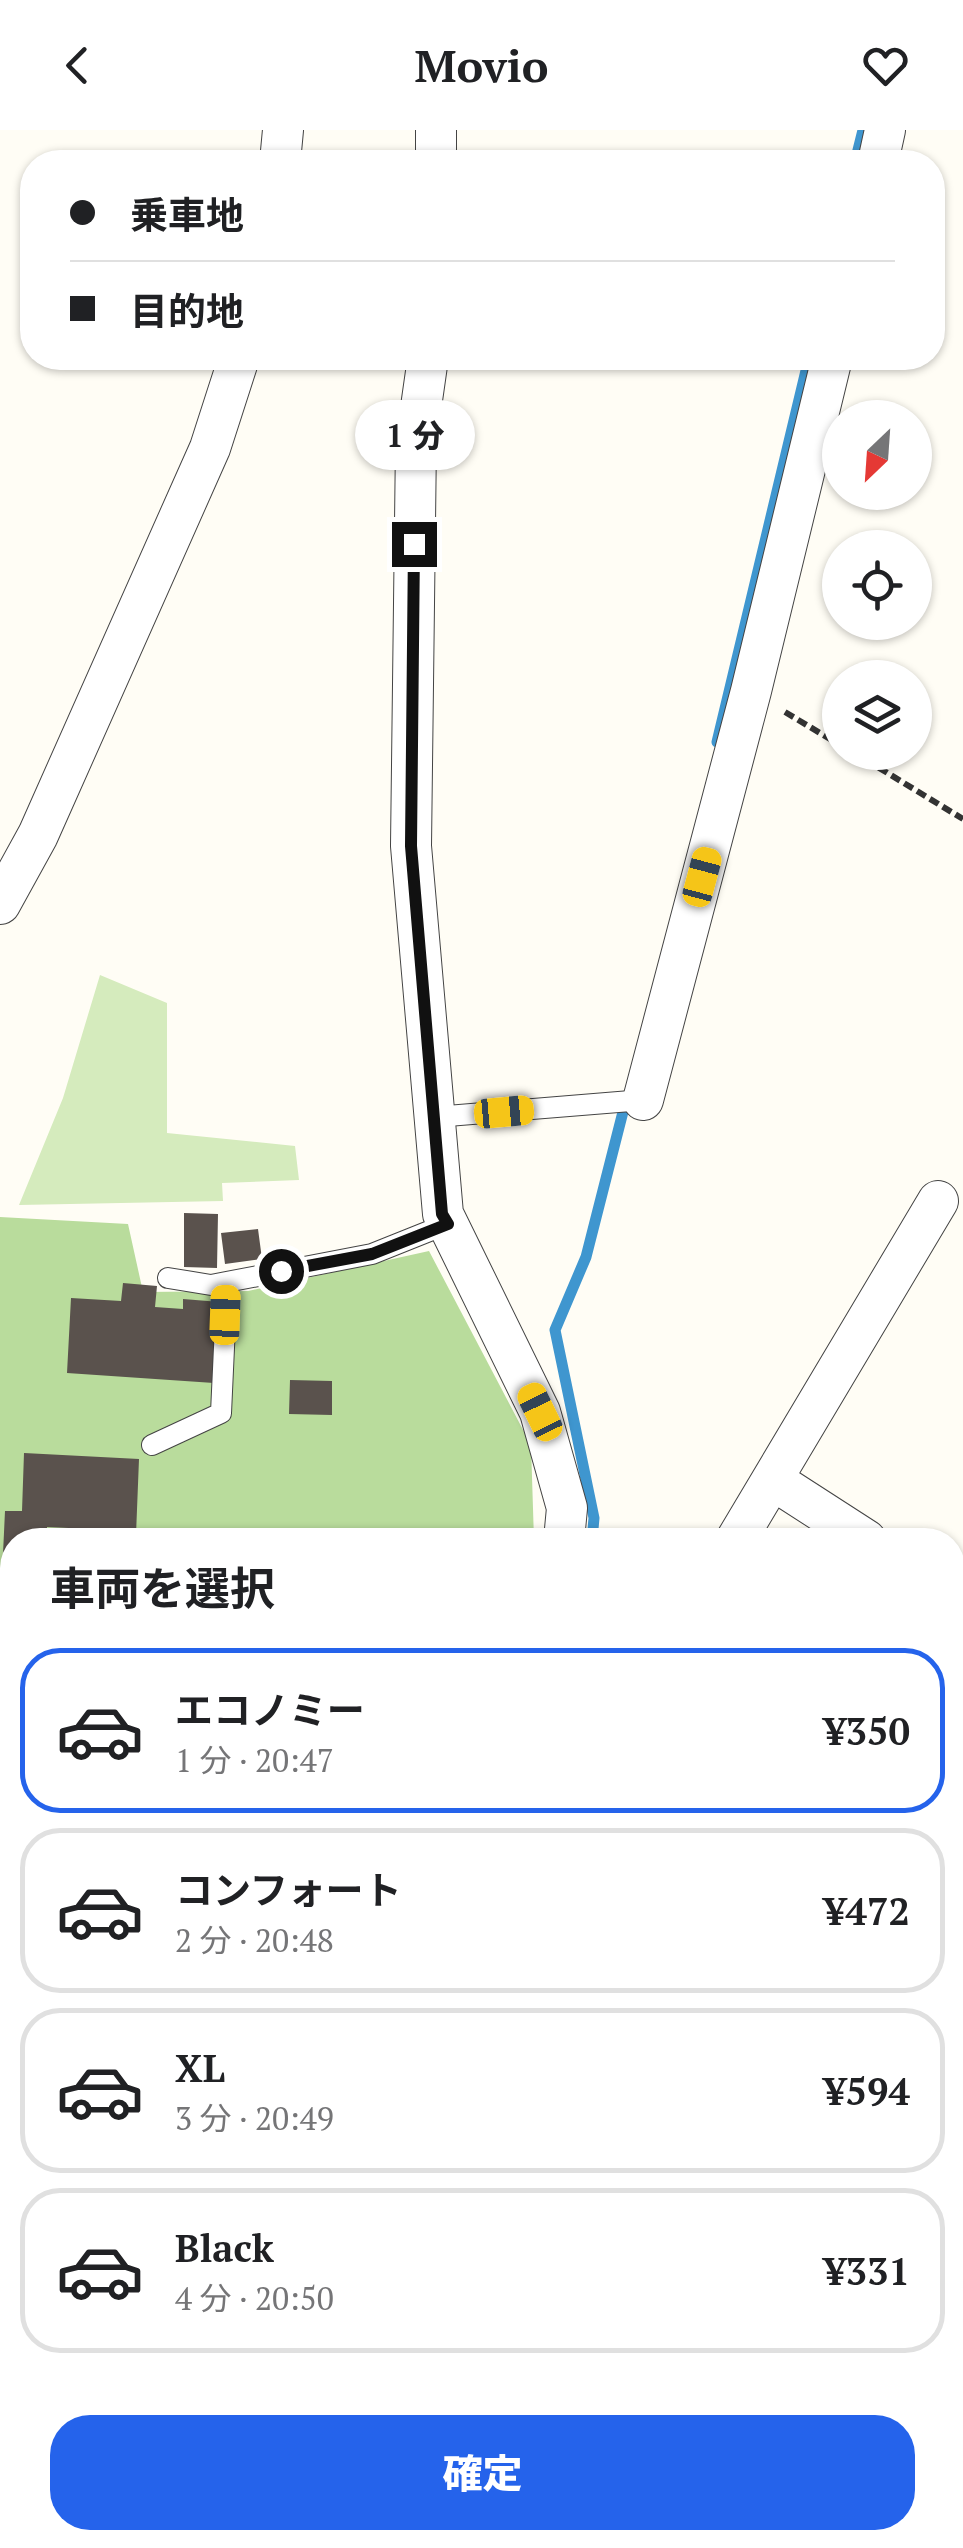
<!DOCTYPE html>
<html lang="ja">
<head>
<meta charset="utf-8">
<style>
  body { margin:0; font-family:"PT Serif","Noto Sans JP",serif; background:#f2f2f2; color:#202124; height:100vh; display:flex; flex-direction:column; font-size:38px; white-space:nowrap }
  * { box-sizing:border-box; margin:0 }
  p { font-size:32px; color:#757577 }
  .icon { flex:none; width:55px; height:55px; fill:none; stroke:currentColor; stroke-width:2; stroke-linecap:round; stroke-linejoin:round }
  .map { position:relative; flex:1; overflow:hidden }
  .panel { position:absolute; left:0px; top:1398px; width:965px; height:1022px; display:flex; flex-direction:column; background:#fff; border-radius:40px 40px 0 0; box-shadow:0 2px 8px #0004 }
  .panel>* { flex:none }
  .hud { position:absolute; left:20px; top:20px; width:925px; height:220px; border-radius:40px; box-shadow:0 2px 8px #0004; display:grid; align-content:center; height:220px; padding:0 50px; background:#fff }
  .needle { width:65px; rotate:205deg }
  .controls { position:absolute; left:822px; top:270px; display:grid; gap:20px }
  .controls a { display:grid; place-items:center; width:110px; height:110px; border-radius:50%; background:#fff; box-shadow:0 2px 8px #0004; font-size:50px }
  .end { position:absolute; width:45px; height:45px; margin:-22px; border:12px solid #111; background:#fff; box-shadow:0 0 0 5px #fff }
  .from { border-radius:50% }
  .bubble { position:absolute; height:70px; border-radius:35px; background:#fff; box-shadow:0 2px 8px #0004; font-size:32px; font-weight:800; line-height:70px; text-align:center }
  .car { position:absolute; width:30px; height:60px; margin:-30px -15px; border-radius:12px; box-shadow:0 0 8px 2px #0007; background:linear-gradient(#f5c518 24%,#345 0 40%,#f5c518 0 76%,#345 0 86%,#f5c518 0) }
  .hud b { display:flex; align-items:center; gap:35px; height:95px; font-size:38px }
  .hud b+b { border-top:2px solid #e0e0e0 }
  .hud i { width:25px; height:25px; background:#202124 }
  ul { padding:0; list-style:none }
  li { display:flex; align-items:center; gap:30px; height:165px; margin:0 20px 15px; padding:0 30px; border:5px solid #e0e0e0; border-radius:40px }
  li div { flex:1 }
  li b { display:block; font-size:38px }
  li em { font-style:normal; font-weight:800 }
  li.selected { border-color:#2563eb }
  li>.icon { width:90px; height:90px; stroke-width:1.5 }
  h2 { padding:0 50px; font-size:45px; line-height:120px }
  .cta { display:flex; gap:20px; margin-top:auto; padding:20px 50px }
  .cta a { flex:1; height:115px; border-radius:40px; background:#2563eb; color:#fff; font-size:40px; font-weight:800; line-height:115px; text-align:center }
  header { display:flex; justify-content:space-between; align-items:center; height:130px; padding:0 50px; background:#fff; font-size:45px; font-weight:800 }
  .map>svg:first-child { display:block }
  .green { fill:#d5ebbd }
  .forest { fill:#b9dc9c }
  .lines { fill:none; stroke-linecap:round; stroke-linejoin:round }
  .stream { stroke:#3f96cf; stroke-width:11 }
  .building { fill:#5a524d }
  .service-casing { stroke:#444; stroke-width:22 }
  .minor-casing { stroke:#444; stroke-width:42 }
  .path { stroke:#333; stroke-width:6; stroke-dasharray:10 5; stroke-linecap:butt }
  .service { stroke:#fff; stroke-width:20 }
  .minor { stroke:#fff; stroke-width:40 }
  .route { stroke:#111; stroke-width:12 }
</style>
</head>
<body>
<header><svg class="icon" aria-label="back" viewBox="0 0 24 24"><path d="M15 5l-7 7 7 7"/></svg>Movio<svg class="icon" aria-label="heart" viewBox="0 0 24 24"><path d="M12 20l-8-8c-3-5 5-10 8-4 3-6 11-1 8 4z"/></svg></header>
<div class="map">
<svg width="963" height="2418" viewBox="0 0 963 2418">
  <rect width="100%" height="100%" fill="#fffdf5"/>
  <!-- green -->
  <path class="green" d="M 100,845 L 167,873 L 167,1003 L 295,1016 L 299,1050 L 222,1053 L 223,1071 L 19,1075 L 63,968 Z"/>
  <!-- forest -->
  <path class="forest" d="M 0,1087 L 128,1094 L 143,1162 L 248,1161 L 429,1121 L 531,1315 L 534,1410 L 12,1410 L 12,1520 L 0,1526 Z"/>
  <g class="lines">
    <!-- stream -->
    <path class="stream" d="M 855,32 L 863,0
      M 717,612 L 809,228
      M 592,1410 L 594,1388 L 555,1200 L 586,1127 L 626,970
      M 0,2085 L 12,2108
      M 952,2095 L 963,2105"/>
  </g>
  <!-- building -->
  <path class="building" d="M 184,1083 L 218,1084 L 217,1138 L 184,1137 Z
    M 258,1099 L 262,1129 L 225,1134 L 221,1103 Z
    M 123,1153 L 157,1156 L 155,1177 L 183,1179 L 183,1169 L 220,1172 L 214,1253 L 67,1243 L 71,1168 L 121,1171 Z
    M 290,1250 L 332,1251 L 332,1285 L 289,1284 Z
    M 24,1323 L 139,1329 L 136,1405 L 123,1404 L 123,1410 L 90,1410 L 90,1399 L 47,1397 L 47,1410 L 12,1410 L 12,1425 L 3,1424 L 5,1381 L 22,1381 Z"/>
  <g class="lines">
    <!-- service casing -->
    <g class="service-casing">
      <path id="service" d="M 435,987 L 643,970
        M 168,1148 L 211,1155 L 372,1124 L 447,1094
        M 152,1315 L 221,1283 L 227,1152"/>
    </g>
    <!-- minor casing -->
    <g class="minor-casing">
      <path id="minor" d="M 280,32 L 283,0
        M 436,32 L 436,0
        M 878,32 L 885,0
        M 428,228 L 416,312 L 411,716 L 443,1084 L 540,1282 L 567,1378 L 564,1410
        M 0,774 L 38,705 L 210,318 L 239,228
        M 643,970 L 751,561 L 832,228
        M 773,1350 L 866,1410
        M 736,1410 L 938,1071
        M 952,1466 L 963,1473
        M 0,1859 L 12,1853
        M 0,2042 L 12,2067
        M 952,2127 L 963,2136
        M 190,2408 L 196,2418"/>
    </g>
    <!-- path -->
    <path class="path" d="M 785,582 L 840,615
      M 853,622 L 963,689"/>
    <!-- service -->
    <use href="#service" class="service"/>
    <!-- minor -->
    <use href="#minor" class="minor"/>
  </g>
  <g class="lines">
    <!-- route -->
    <path class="route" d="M 281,1141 L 372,1124 L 448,1094 L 442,1084 L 411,716 L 414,414"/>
  </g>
</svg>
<div class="controls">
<a><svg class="needle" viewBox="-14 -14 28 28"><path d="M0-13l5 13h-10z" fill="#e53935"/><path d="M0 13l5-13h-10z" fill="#757577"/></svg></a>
<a><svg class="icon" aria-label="locate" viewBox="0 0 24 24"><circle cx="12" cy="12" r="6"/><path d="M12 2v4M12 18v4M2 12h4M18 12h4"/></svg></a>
<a><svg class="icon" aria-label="layers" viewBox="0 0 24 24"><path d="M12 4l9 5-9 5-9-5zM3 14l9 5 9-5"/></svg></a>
</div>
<i class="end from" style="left:281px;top:1141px"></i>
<i class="end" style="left:414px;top:414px"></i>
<div class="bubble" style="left:355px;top:270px;width:120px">1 分</div>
<i class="car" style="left:702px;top:747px;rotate:15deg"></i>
<i class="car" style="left:504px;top:982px;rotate:85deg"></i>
<i class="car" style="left:225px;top:1185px;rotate:2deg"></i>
<i class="car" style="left:540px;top:1282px;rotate:334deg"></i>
<div class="hud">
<b><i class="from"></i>乗車地</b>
<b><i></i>目的地</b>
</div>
<section class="panel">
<h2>車両を選択</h2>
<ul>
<li class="selected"><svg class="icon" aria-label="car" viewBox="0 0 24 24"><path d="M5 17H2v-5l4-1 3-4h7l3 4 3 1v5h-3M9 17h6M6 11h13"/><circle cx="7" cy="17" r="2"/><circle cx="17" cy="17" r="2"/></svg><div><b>エコノミー</b><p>1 分 · 20:47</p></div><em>¥350</em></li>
<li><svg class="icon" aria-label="car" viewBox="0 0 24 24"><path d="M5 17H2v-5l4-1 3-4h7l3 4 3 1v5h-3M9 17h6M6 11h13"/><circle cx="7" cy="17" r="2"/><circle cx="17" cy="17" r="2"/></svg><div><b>コンフォート</b><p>2 分 · 20:48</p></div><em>¥472</em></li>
<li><svg class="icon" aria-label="car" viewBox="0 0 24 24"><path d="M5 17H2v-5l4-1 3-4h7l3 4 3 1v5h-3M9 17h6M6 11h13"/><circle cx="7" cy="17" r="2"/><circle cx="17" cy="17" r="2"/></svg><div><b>XL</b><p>3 分 · 20:49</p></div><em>¥594</em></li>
<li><svg class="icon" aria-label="car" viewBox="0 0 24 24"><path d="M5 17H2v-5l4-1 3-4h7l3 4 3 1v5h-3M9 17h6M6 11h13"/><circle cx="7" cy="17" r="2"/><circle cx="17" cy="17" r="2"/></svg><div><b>Black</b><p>4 分 · 20:50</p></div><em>¥331</em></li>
</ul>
<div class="cta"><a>確定</a></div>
</section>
</div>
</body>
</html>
